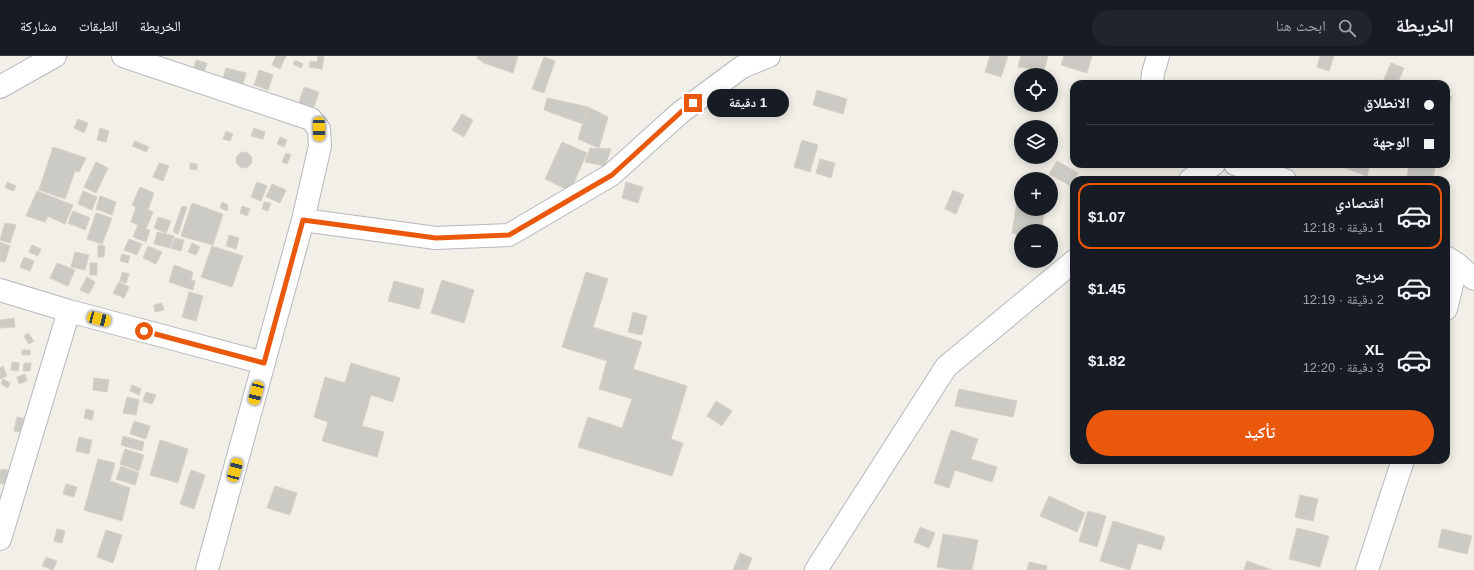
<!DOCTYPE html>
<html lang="ar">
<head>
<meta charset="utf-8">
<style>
  body { margin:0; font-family:Helvetica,"Noto Naskh Arabic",sans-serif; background:#20242c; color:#f1f3f6; direction:rtl; height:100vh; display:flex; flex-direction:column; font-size:15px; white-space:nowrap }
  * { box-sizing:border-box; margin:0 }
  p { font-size:13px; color:#9ea1a6 }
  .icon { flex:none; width:22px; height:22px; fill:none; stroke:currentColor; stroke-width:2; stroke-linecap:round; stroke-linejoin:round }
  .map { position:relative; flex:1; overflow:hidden; direction:ltr }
  .sheet { position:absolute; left:1070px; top:120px; width:380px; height:288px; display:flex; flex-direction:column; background:#171b24; border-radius:12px; box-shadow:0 2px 10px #0003; direction:rtl }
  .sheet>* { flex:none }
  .guide { position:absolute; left:1070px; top:24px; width:380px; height:88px; border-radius:12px; box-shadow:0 2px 10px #0003; direction:rtl; display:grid; align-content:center; height:88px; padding:0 16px; background:#171b24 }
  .controls { position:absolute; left:1014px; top:12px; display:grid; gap:8px }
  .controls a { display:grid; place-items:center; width:44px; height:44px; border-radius:50%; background:#171b24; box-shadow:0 2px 10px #0003; font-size:20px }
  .end { position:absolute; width:18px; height:18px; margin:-9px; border:5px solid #ea580c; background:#fff; box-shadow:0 0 0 2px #fff }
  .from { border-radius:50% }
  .bubble { position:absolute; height:28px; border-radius:14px; background:#171b24; box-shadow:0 2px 10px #0003; font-size:13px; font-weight:700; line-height:28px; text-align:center; direction:rtl }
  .car { position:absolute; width:12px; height:24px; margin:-12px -6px; border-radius:5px; box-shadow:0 0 3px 1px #0007; background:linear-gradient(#f5c518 24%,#345 0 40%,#f5c518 0 76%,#345 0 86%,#f5c518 0) }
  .guide b { display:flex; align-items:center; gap:14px; height:38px; font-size:15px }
  .guide b+b { border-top:1px solid #363941 }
  .guide i { width:10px; height:10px; background:#f1f3f6 }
  ul { padding:7px 0 0; list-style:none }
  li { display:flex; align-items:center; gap:12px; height:66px; margin:0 8px 6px; padding:0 8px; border:2px solid transparent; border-radius:12px }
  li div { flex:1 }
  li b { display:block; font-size:15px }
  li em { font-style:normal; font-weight:700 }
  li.current { border-color:#ea580c }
  li>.icon { width:36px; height:36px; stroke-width:1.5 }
  .action { display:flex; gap:8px; margin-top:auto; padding:8px 16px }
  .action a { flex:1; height:46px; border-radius:24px; background:#ea580c; color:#fff; font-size:16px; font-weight:700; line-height:46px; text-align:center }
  header { display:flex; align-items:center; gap:24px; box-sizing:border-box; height:56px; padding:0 20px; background:#171b24; border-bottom:1px solid #363941 }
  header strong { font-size:19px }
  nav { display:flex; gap:22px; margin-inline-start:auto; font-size:14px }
  .search { width:280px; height:36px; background:#20242c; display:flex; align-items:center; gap:10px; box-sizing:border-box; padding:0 14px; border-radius:22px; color:#9ea1a6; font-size:15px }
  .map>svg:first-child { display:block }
  .building { fill:#cccac5; stroke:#d6d1c6 }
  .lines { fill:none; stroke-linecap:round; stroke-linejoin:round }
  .minor-casing { stroke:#b5b8bc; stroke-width:24 }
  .minor { stroke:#fff; stroke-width:22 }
  .route { stroke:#ea580c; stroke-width:5 }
</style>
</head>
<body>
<header>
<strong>الخريطة</strong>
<div class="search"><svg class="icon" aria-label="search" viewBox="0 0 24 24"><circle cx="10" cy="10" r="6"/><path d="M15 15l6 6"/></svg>ابحث هنا</div>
<nav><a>الخريطة</a><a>الطبقات</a><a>مشاركة</a></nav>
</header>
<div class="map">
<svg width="1474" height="514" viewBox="0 0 1474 514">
  <rect width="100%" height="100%" fill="#f1efe8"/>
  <!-- building -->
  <path class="building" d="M 276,0 L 286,0 L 280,13 L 272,9 Z
    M 318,0 L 324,1 L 322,13 L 309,11 L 310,5 L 317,6 Z
    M 477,0 L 518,0 L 513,17 L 484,7 L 477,2 Z
    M 990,0 L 1008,0 L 1001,21 L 985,16 Z
    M 1021,0 L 1048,0 L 1044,14 L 1018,11 Z
    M 1064,0 L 1092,0 L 1087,17 L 1061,9 Z
    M 1320,0 L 1334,0 L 1329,15 L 1317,11 Z
    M 544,1 L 555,5 L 544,37 L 532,33 Z
    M 196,4 L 207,7 L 204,16 L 194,13 Z
    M 295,4 L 303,8 L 301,12 L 293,8 Z
    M 1391,7 L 1404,12 L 1397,28 L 1382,28 Z
    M 226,12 L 246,17 L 243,28 L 223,23 Z
    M 259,14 L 273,19 L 268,34 L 254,29 Z
    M 304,31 L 319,36 L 314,51 L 299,47 Z
    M 817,34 L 847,43 L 843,58 L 813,49 Z
    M 1446,39 L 1452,41 L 1447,54 L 1446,53 Z
    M 547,42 L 588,51 L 583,68 L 544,54 Z
    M 588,51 L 608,61 L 599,92 L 578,83 Z
    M 462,58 L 473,64 L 464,81 L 452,74 Z
    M 78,63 L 88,67 L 84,77 L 74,72 Z
    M 100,72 L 109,75 L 106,86 L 97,84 Z
    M 254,72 L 265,76 L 263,83 L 251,80 Z
    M 226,75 L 233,78 L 230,85 L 223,83 Z
    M 280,81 L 287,84 L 284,91 L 277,88 Z
    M 802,84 L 818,89 L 810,116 L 794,111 Z
    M 135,85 L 149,91 L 146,96 L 132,90 Z
    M 562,86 L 587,97 L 570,135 L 545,123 Z
    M 53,91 L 86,102 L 79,116 L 75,115 L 65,143 L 39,134 Z
    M 590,92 L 611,93 L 605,110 L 585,106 Z
    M236 104a8 8 0 1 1 16 0a8 8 0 1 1-16 0Z
    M 286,97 L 291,99 L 287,108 L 282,106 Z
    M 820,103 L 835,107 L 831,122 L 816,117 Z
    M 1057,105 L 1078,117 L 1071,130 L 1049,118 Z
    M 96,106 L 108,112 L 96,137 L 84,131 Z
    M 159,107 L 169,110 L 163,125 L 153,121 Z
    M 190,107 L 197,108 L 197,114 L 190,113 Z
    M 1334,108 L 1370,108 L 1367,120 Z
    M 1409,108 L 1435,111 L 1433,124 L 1407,124 Z
    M 7,126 L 16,130 L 14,135 L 5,132 Z
    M 257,126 L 267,130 L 261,145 L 251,141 Z
    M 626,126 L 643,131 L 638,147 L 622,142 Z
    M 272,128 L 286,134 L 280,147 L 266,141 Z
    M 140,131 L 154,137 L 148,154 L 153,156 L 146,173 L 150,174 L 146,186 L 133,181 L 138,169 L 131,166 L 136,151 L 132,149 Z
    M 953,134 L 964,139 L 956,158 L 945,153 Z
    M 37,135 L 73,149 L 65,168 L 48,160 L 45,166 L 26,160 Z
    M 83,135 L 97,141 L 92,154 L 78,148 Z
    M 100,140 L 116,146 L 112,159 L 96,153 Z
    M 1017,145 L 1021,145 L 1021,153 L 1044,153 L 1042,175 L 1021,175 L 1021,179 L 1012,177 Z
    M 222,146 L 228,149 L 227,155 L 220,152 Z
    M 264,146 L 271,147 L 268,155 L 262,153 Z
    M 192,147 L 223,158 L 213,189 L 181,180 Z
    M 182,150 L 187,151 L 178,178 L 173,176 Z
    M 242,150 L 250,153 L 247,160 L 240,157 Z
    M 73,155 L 90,162 L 85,174 L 68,167 Z
    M 96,157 L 112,162 L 102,188 L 87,183 Z
    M 158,161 L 171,165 L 166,177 L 154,172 Z
    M 5,167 L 16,169 L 10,187 L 0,184 Z
    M 157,176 L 174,180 L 170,192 L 154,188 Z
    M 229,179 L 239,182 L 236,193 L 226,190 Z
    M 175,182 L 184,184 L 181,195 L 171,192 Z
    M 129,183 L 142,188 L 137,199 L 124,194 Z
    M 0,186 L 10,190 L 5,206 L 0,205 Z
    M 192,187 L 200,191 L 196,199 L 188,196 Z
    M 32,189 L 41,193 L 38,200 L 29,196 Z
    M 98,189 L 105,190 L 104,201 L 98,201 Z
    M 148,190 L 162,196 L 156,208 L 143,202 Z
    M 212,190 L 243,200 L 232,231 L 201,221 Z
    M 75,196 L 89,199 L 85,214 L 71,211 Z
    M 122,198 L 130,200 L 128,207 L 120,205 Z
    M 24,201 L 34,205 L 30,215 L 20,211 Z
    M 57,207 L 75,214 L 68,230 L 50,222 Z
    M 90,207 L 97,207 L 97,219 L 90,219 Z
    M 174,209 L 193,216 L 191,224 L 195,225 L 193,234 L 169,226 Z
    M 122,216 L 129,218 L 126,227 L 120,225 Z
    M 586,216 L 608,223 L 593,271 L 642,286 L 633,313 L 687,330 L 671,383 L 683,387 L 672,420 L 578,391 L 588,361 L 622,372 L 632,343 L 599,333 L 607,305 L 562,291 Z
    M 87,221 L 95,226 L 89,238 L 80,234 Z
    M 442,224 L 474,234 L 464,267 L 431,257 Z
    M 394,225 L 424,233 L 419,253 L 388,245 Z
    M 119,226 L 129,231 L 124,242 L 113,237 Z
    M 189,236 L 203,240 L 196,265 L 182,261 Z
    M 162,247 L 164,254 L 155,256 L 154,249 Z
    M 633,256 L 647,260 L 642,279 L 628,276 Z
    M 14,262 L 15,271 L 0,272 L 0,264 Z
    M 28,277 L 34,285 L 29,288 L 24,280 Z
    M 22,294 L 30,294 L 30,299 L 22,299 Z
    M 12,306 L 19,307 L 18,315 L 11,314 Z
    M 24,307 L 31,307 L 30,315 L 23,315 Z
    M 351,307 L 400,322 L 393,346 L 371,339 L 362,370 L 384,376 L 377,401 L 322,385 L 328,366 L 314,361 L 325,321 L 345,327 Z
    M 3,310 L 7,320 L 0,323 L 0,312 Z
    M 25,318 L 27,325 L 19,328 L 17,321 Z
    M 94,322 L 109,324 L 107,336 L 93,334 Z
    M 3,323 L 10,327 L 8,332 L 1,328 Z
    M 132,329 L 141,333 L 139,339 L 130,335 Z
    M 959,333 L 1017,345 L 1013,361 L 955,350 Z
    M 146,336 L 156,339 L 152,348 L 143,345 Z
    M 127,341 L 139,344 L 136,359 L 123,357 Z
    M 716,345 L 732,355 L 722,370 L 707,360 Z
    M 86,353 L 94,355 L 92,364 L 84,362 Z
    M 17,361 L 31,364 L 28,377 L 14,375 Z
    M 134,365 L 150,370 L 146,383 L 130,378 Z
    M 951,374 L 978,383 L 971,403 L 997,411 L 992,426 L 955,414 L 949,432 L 934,427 Z
    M 123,380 L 144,386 L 142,395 L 121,389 Z
    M 79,381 L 92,384 L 89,398 L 76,395 Z
    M 160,384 L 188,393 L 178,427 L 150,419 Z
    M 125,393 L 144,399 L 139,415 L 120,408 Z
    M 98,403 L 115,407 L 110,425 L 130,432 L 122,465 L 84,454 Z
    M 121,410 L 139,417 L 135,429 L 116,423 Z
    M 7,413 L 8,427 L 0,428 L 0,414 Z
    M 191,414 L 205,419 L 194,453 L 180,448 Z
    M 66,428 L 77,431 L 74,441 L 63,438 Z
    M 275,430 L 297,437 L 290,459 L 267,452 Z
    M 1300,439 L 1318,443 L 1313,465 L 1295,461 Z
    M 1049,440 L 1085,457 L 1077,476 L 1040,460 Z
    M 1088,455 L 1106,460 L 1097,491 L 1079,485 Z
    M 1113,465 L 1165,481 L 1161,494 L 1138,487 L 1130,514 L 1100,505 Z
    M 920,471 L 935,477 L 929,492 L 914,486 Z
    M 1297,472 L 1329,480 L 1320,511 L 1289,503 Z
    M 57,473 L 65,475 L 62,487 L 54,485 Z
    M 1442,473 L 1472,480 L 1467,498 L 1438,491 Z
    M 106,474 L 122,479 L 113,507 L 97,501 Z
    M 943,478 L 978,484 L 972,514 L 956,514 L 937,511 Z
    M 740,497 L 752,502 L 747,514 L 733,514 Z
    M 46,501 L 57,505 L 53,514 L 42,510 Z
    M 1247,505 L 1272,514 L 1244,514 Z
    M 1029,506 L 1047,510 L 1046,514 L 1027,514 Z"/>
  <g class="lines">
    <!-- minor casing -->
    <g class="minor-casing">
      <path id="minor" d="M 123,0 L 311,63 L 319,73 L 320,90 L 303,164 L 207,514
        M 1152,28 L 1153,17 L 1158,0
        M 0,31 L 55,0
        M 1235,108 L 1285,124
        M 1190,124 L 1214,108
        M 303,164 L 436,182 L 509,179 L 611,119 L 681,56 L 742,11 L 769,0
        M 1446,201 L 1457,208 L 1446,253
        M 1457,208 L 1474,223
        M 0,234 L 69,255 L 264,307
        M 0,483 L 69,255
        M 816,514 L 946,311 L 1074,205
        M 1367,514 L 1403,404"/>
    </g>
    <!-- minor -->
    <use href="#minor" class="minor"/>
  </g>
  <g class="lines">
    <!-- route -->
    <path class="route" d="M 144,275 L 264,307 L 303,164 L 436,182 L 509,179 L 612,119 L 681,56 L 693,47"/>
  </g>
</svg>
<div class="controls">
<a><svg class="icon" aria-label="locate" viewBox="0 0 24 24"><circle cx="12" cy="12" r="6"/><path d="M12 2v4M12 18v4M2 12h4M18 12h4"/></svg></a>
<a><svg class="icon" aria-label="layers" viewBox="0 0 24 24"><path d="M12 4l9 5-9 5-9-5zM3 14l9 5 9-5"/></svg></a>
<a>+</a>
<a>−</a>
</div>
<i class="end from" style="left:144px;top:275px"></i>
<i class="end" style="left:693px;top:47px"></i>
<div class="bubble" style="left:707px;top:33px;width:82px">1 دقيقة</div>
<i class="car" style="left:319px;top:73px;rotate:179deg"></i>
<i class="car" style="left:99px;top:263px;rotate:105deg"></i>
<i class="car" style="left:256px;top:337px;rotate:195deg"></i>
<i class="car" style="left:235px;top:414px;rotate:15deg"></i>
<div class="guide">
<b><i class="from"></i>الانطلاق</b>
<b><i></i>الوجهة</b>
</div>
<section class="sheet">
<ul>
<li class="current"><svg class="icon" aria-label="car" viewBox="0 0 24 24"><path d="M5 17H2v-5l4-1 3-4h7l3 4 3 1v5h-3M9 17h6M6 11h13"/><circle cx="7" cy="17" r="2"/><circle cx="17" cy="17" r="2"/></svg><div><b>اقتصادي</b><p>1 دقيقة · 12:18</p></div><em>$1.07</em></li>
<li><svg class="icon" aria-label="car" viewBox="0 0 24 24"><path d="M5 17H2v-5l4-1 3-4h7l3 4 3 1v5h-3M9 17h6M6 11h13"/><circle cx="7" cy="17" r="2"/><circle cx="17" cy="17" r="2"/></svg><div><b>مريح</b><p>2 دقيقة · 12:19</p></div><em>$1.45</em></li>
<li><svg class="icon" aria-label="car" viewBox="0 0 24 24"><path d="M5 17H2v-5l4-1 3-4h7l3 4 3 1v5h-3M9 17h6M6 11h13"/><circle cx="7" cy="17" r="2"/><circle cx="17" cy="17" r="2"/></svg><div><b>XL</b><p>3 دقيقة · 12:20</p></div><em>$1.82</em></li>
</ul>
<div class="action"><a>تأكيد</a></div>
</section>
</div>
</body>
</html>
